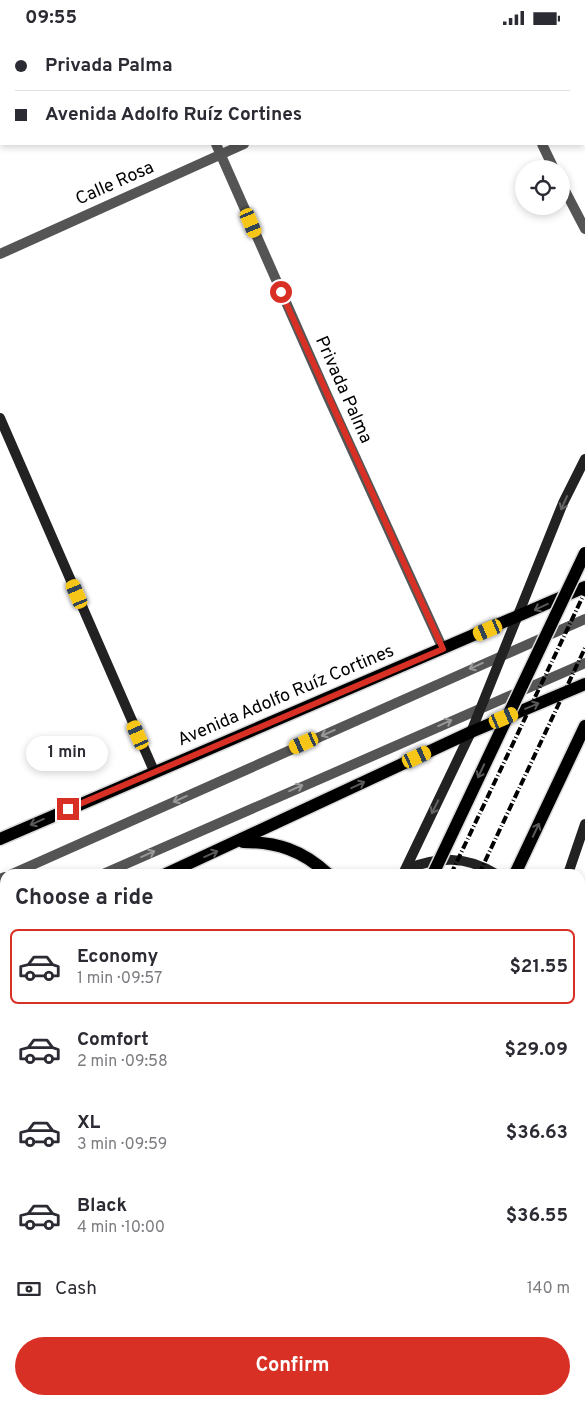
<!DOCTYPE html>
<html lang="en">
<head>
<meta charset="utf-8">
<style>
  body { margin:0; font-family:Overpass,sans-serif; background:#f7f7f7; color:#2b2b33; height:100vh; display:flex; flex-direction:column; font-size:19px; white-space:nowrap }
  * { box-sizing:border-box; margin:0 }
  p { font-size:16px; color:#7c7c81 }
  .icon { flex:none; width:28px; height:28px; fill:none; stroke:currentColor; stroke-width:2; stroke-linecap:round; stroke-linejoin:round }
  .map { position:relative; flex:1; overflow:hidden }
  .drawer { position:absolute; left:0px; top:834px; width:585px; height:536px; display:flex; flex-direction:column; background:#fff; border-radius:15px 15px 0 0; box-shadow:0 2px 8px #0003 }
  .drawer>* { flex:none }
  .hud { position:absolute; left:0px; top:0px; width:585px; height:110px; box-shadow:0 2px 8px #0003; display:grid; align-content:center; height:110px; padding:0 15px; background:#fff }
  .tools { position:absolute; left:515px; top:125px; display:grid; gap:10px }
  .tools a { display:grid; place-items:center; width:55px; height:55px; border-radius:50%; background:#fff; box-shadow:0 2px 8px #0003; font-size:25px }
  .end { position:absolute; width:22px; height:22px; margin:-11px; border:6px solid #d93025; background:#fff; box-shadow:0 0 0 2px #fff }
  .from { border-radius:50% }
  .bubble { position:absolute; height:35px; border-radius:18px; background:#fff; box-shadow:0 2px 8px #0003; font-size:16px; font-weight:700; line-height:35px; text-align:center }
  .car { position:absolute; width:15px; height:30px; margin:-15px -8px; border-radius:6px; box-shadow:0 0 4px 1px #0007; background:linear-gradient(#f5c518 24%,#345 0 40%,#f5c518 0 76%,#345 0 86%,#f5c518 0) }
  .hud b { display:flex; align-items:center; gap:18px; height:48px; font-size:19px }
  .hud b+b { border-top:1px solid #e1e1e2 }
  .hud i { width:12px; height:12px; background:#2b2b33 }
  ul { padding:0; list-style:none }
  li { display:flex; align-items:center; gap:15px; height:75px; margin:0 10px 8px; padding:0 5px; border:2px solid transparent; border-radius:8px }
  li div { flex:1 }
  li b { display:block; font-size:19px }
  li em { font-style:normal; font-weight:700 }
  li.active { border-color:#d93025 }
  li>.icon { width:45px; height:45px; stroke-width:1.5 }
  h2 { padding:0 15px; font-size:22px; line-height:60px }
  .pay { display:flex; align-items:center; gap:12px; height:55px; padding:0 15px; font-size:19px }
  .pay p { margin-inline-start:auto }
  .cta { display:flex; gap:10px; margin-top:auto; padding:10px 15px }
  .cta a { flex:1; height:58px; border-radius:30px; background:#d93025; color:#fff; font-size:20px; font-weight:700; line-height:58px; text-align:center }
  .status { display:flex; justify-content:space-between; align-items:center; height:35px; padding:0 25px; background:#fff; direction:ltr }
  .status svg { height:14px; fill:currentColor }
  .map>svg:first-child { display:block }
  .lines { fill:none; stroke-linecap:round; stroke-linejoin:round }
  .primary-casing { stroke:#dbdbdb; stroke-width:15 }
  .lane { stroke:#555; stroke-width:10 }
  .street { stroke:#555; stroke-width:10 }
  .secondary { stroke:#222; stroke-width:10 }
  .primary { stroke:#000; stroke-width:12 }
  .rail { stroke:#000; stroke-width:4; stroke-dasharray:8 2.5 1 2.5; stroke-linecap:butt }
  .primary-bridge-casing { stroke:#dbdbdb; stroke-width:15; stroke-linecap:butt }
  .primary-bridge { stroke:#000; stroke-width:12 }
  .oneway { stroke:#646464 }
  .oneway2 { stroke:#595959 }
  .oneway3 { stroke:#999 }
  .route { stroke:#d93025; stroke-width:6 }
  .labels { text-anchor:middle; dominant-baseline:central; stroke-width:4.5; stroke-linejoin:round; paint-order:stroke }
  .street-label { font-size:18px; fill:#000; stroke:#fff }
</style>
</head>
<body>
<div class="status"><b>09:55</b><svg viewBox="0 0 49 12"><path d="M0 12V9h3v3zM5 12V6h3v6zM10 12V3h3v9zM15 12V0h3v12zM26 1h20v11H26zM47 4h2v5h-2z"/></svg></div>
<div class="map">
<svg width="585" height="1369" viewBox="0 0 585 1369">
  <rect width="100%" height="100%" fill="#fff"/>
  <g class="lines">
    <!-- primary casing -->
    <g class="primary-casing">
      <path id="primary" d="M 0,804 L 585,552
        M 243,807 C 277,807 302,815 328,839
        M 166,839 L 471,697 L 585,649
        M 515,839 L 585,691
        M 0,912 L 5,910
        M 155,1369 L 157,1365
        M 247,1369 L 249,1365"/>
    </g>
    <!-- lane -->
    <path class="lane" d="M 12,839 L 585,584
      M 103,839 L 585,628
      M 0,844 L 5,842
      M 0,884 L 5,882
      M 580,990 L 585,992"/>
    <!-- street -->
    <path class="street" d="M 168,0 L 168,1
      M 489,1 L 492,0
      M 216,109 L 327,360 L 443,614
      M 542,109 L 554,134
      M 561,148 L 585,194
      M 0,219 L 244,109
      M 0,1205 L 5,1203"/>
    <!-- secondary -->
    <path class="secondary" d="M 0,383 L 154,736
      M 406,834 C 439,822 465,820 496,839
      M 403,839 L 471,697 L 563,468 L 585,424
      M 568,839 L 585,789
      M 125,1369 L 127,1365
      M 325,1369 L 327,1365"/>
    <!-- primary -->
    <use href="#primary" class="primary"/>
    <!-- rail -->
    <path class="rail" d="M 451,839 L 585,557
      M 479,839 L 585,613
      M 186,1369 L 188,1365
      M 214,1369 L 216,1365"/>
    <!-- primary-bridge casing -->
    <g class="primary-bridge-casing">
      <path id="primary-bridge" d="M 433,839 L 585,518"/>
    </g>
    <!-- primary-bridge -->
    <use href="#primary-bridge" class="primary-bridge"/>
  </g>
  <!-- one-way arrows -->
  <defs><path id="oneway-shaft" d="M-6 0H5M1.5-3L5.5 0L1.5 3" fill="none" stroke-width="1.6" stroke-linecap="round" stroke-linejoin="round" transform="scale(1.25)"/></defs>
  <g class="oneway">
    <use href="#oneway-shaft" transform="translate(564 468) rotate(114)"/>
    <use href="#oneway-shaft" transform="translate(435 772) rotate(116)"/>
  </g>
  <g class="oneway2">
    <use href="#oneway-shaft" transform="translate(541 572) rotate(155)"/>
    <use href="#oneway-shaft" transform="translate(532 671) rotate(-23)"/>
    <use href="#oneway-shaft" transform="translate(481 736) rotate(115)"/>
    <use href="#oneway-shaft" transform="translate(358 750) rotate(-25)"/>
    <use href="#oneway-shaft" transform="translate(37 787) rotate(156)"/>
    <use href="#oneway-shaft" transform="translate(536 795) rotate(-65)"/>
    <use href="#oneway-shaft" transform="translate(211 819) rotate(-24)"/>
  </g>
  <g class="oneway3">
    <use href="#oneway-shaft" transform="translate(476 631) rotate(156)"/>
    <use href="#oneway-shaft" transform="translate(445 688) rotate(-24)"/>
    <use href="#oneway-shaft" transform="translate(328 698) rotate(156)"/>
    <use href="#oneway-shaft" transform="translate(296 753) rotate(-24)"/>
    <use href="#oneway-shaft" transform="translate(180 764) rotate(156)"/>
    <use href="#oneway-shaft" transform="translate(148 819) rotate(-24)"/>
  </g>
  <g class="lines">
    <!-- route -->
    <path class="route" d="M 68,774 L 443,614 L 281,257"/>
  </g>
  <g class="labels">
    <!-- street labels -->
    <g class="street-label">
      <text transform="translate(115 149) rotate(-24)">Calle Rosa</text>
      <text transform="translate(343 355) rotate(66)">Privada Palma</text>
      <text transform="translate(286 661) rotate(-23)">Avenida Adolfo Ruíz Cortines</text>
    </g>
  </g>
</svg>
<div class="tools">
<a><svg class="icon" aria-label="locate" viewBox="0 0 24 24"><circle cx="12" cy="12" r="6"/><path d="M12 2v4M12 18v4M2 12h4M18 12h4"/></svg></a>
</div>
<i class="end from" style="left:281px;top:257px"></i>
<i class="end" style="left:68px;top:774px"></i>
<div class="bubble" style="left:26px;top:701px;width:82px">1 min</div>
<i class="car" style="left:251px;top:188px;rotate:157deg"></i>
<i class="car" style="left:77px;top:559px;rotate:337deg"></i>
<i class="car" style="left:488px;top:595px;rotate:247deg"></i>
<i class="car" style="left:504px;top:683px;rotate:67deg"></i>
<i class="car" style="left:138px;top:700px;rotate:336deg"></i>
<i class="car" style="left:304px;top:708px;rotate:246deg"></i>
<i class="car" style="left:417px;top:722px;rotate:65deg"></i>
<div class="hud">
<b><i class="from"></i>Privada Palma</b>
<b><i></i>Avenida Adolfo Ruíz Cortines</b>
</div>
<section class="drawer">
<h2>Choose a ride</h2>
<ul>
<li class="active"><svg class="icon" aria-label="car" viewBox="0 0 24 24"><path d="M5 17H2v-5l4-1 3-4h7l3 4 3 1v5h-3M9 17h6M6 11h13"/><circle cx="7" cy="17" r="2"/><circle cx="17" cy="17" r="2"/></svg><div><b>Economy</b><p>1 min · 09:57</p></div><em>$21.55</em></li>
<li><svg class="icon" aria-label="car" viewBox="0 0 24 24"><path d="M5 17H2v-5l4-1 3-4h7l3 4 3 1v5h-3M9 17h6M6 11h13"/><circle cx="7" cy="17" r="2"/><circle cx="17" cy="17" r="2"/></svg><div><b>Comfort</b><p>2 min · 09:58</p></div><em>$29.09</em></li>
<li><svg class="icon" aria-label="car" viewBox="0 0 24 24"><path d="M5 17H2v-5l4-1 3-4h7l3 4 3 1v5h-3M9 17h6M6 11h13"/><circle cx="7" cy="17" r="2"/><circle cx="17" cy="17" r="2"/></svg><div><b>XL</b><p>3 min · 09:59</p></div><em>$36.63</em></li>
<li><svg class="icon" aria-label="car" viewBox="0 0 24 24"><path d="M5 17H2v-5l4-1 3-4h7l3 4 3 1v5h-3M9 17h6M6 11h13"/><circle cx="7" cy="17" r="2"/><circle cx="17" cy="17" r="2"/></svg><div><b>Black</b><p>4 min · 10:00</p></div><em>$36.55</em></li>
</ul>
<div class="pay"><svg class="icon" aria-label="cash" viewBox="0 0 24 24"><path d="M3 7h18v10H3z"/><circle cx="12" cy="12" r="2"/></svg>Cash<p>140 m</p></div>
<div class="cta"><a>Confirm</a></div>
</section>
</div>
</body>
</html>
